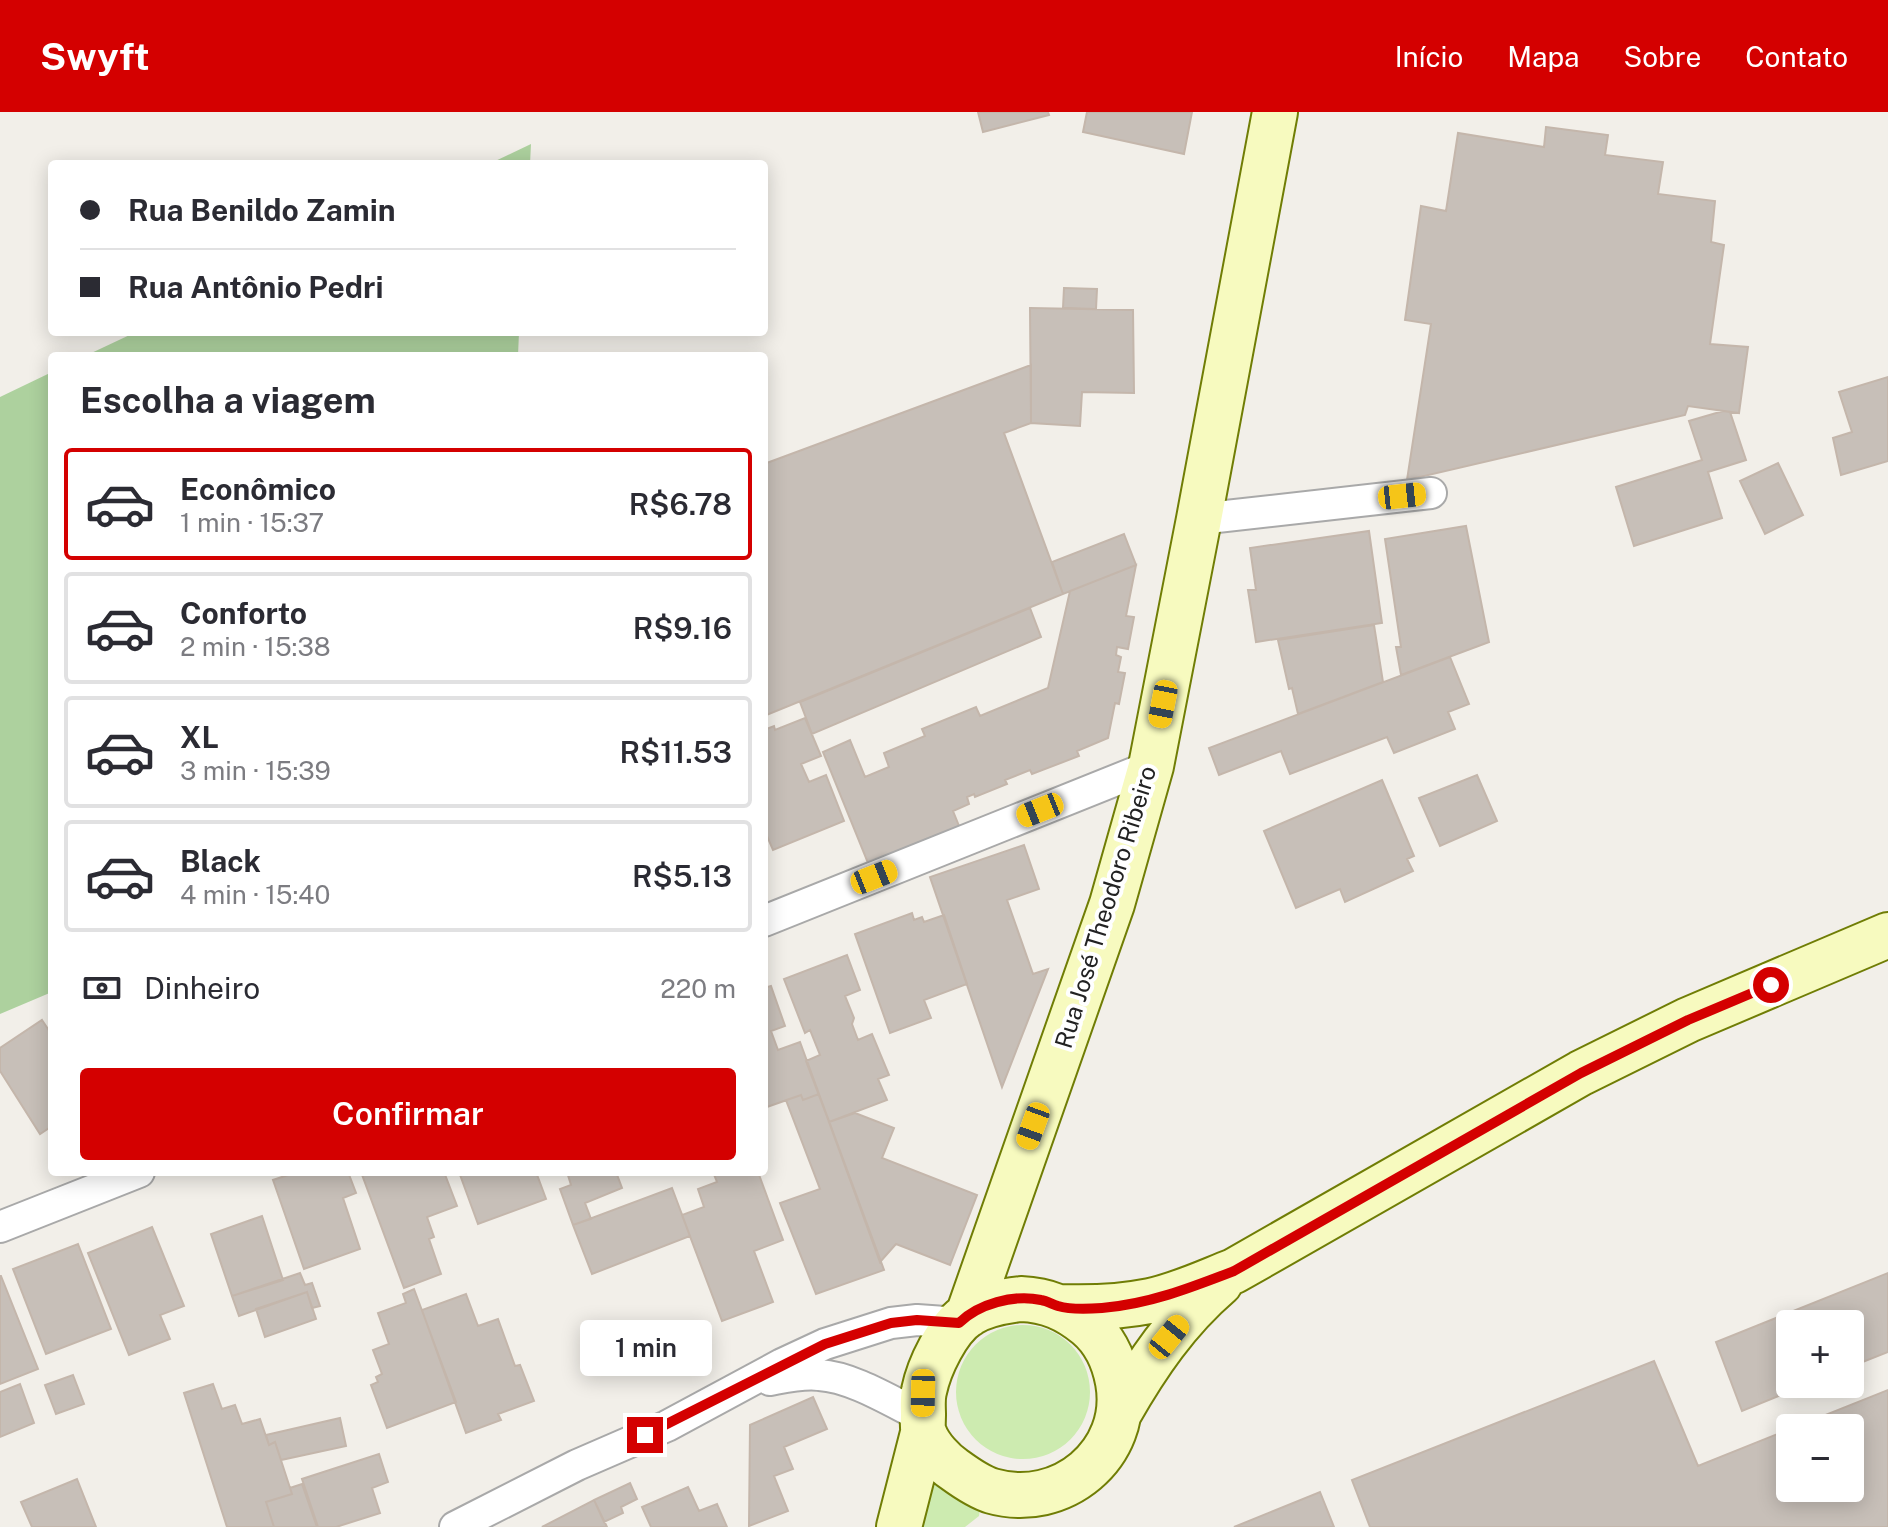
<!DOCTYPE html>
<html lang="pt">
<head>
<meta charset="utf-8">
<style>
  body { margin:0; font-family:"Public Sans",sans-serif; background:#f2f2f3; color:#2b2b33; height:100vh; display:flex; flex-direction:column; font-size:30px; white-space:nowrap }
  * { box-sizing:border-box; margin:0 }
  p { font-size:26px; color:#7c7c81 }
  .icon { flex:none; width:44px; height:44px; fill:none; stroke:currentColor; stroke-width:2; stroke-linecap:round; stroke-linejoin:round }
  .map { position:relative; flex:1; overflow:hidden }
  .panel { position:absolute; left:48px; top:240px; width:720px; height:824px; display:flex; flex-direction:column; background:#fff; border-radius:8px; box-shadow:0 4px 20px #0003 }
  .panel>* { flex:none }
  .banner { position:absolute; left:48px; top:48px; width:720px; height:176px; border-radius:8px; box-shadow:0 4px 20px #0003; display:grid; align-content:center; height:176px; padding:0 32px; background:#fff }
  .buttons { position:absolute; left:1776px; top:1198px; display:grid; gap:16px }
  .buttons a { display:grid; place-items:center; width:88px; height:88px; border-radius:8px; background:#fff; box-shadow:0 4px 20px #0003; font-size:40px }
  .end { position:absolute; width:36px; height:36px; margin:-18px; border:10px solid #d40000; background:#fff; box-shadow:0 0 0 4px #fff }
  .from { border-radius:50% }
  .bubble { position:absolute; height:56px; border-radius:8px; background:#fff; box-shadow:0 4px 20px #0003; font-size:26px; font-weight:600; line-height:56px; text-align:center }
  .car { position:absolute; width:24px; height:48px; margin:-24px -12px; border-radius:10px; box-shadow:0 0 6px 2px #0007; background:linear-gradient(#f5c518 24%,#345 0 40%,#f5c518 0 76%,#345 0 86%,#f5c518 0) }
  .banner b { display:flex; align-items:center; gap:28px; height:76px; font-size:30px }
  .banner b+b { border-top:2px solid #e1e1e2 }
  .banner i { width:20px; height:20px; background:#2b2b33 }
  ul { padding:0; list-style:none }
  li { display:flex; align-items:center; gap:24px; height:112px; margin:0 16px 12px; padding:0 16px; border:4px solid #e1e1e2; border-radius:8px }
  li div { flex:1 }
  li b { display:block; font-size:30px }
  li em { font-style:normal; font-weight:600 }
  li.on { border-color:#d40000 }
  li>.icon { width:72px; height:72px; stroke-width:1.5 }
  h2 { padding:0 32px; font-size:36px; line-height:96px }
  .pay { display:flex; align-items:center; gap:20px; height:88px; padding:0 32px; font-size:30px }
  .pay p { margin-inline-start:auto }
  .cta { display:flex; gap:16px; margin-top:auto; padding:16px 32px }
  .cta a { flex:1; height:92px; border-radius:8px; background:#d40000; color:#fff; font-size:32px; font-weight:600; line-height:92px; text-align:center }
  header { display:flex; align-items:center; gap:48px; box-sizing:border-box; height:112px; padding:0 40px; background:#d40000; color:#fff }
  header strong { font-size:38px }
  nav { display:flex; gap:44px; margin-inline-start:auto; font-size:28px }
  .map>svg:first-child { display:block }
  .grass { fill:#cdebb0 }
  .forest { fill:#add19e }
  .building { fill:#c7bfb8; stroke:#c4b6ab; stroke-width:2 }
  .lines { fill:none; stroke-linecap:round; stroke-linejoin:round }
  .minor-casing { stroke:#a9a9a9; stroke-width:34 }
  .secondary-casing { stroke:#707d05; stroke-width:48 }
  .minor { stroke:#fff; stroke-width:30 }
  .secondary { stroke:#f7fabf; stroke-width:44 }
  .route { stroke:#d40000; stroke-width:10 }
  .labels { text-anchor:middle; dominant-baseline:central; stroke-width:8; stroke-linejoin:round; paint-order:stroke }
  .street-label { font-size:24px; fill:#222; stroke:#fff }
</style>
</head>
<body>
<header>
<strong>Swyft</strong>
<nav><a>Início</a><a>Mapa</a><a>Sobre</a><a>Contato</a></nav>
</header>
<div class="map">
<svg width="1888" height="1415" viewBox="0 0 1888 1415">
  <rect width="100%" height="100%" fill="#f2efe9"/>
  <!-- grass -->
  <path class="grass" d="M956 1280a67 67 0 1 1 134 0a67 67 0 1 1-134 0Z
    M 930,1366 L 980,1397 L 979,1404 L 965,1415 L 907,1415 Z"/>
  <!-- forest -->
  <path class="forest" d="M 531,32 L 530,52 L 489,52 Z
    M 136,220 L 519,220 L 518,244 L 85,244 Z
    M 52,260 L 52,880 L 0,902 L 0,285 Z"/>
  <!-- building -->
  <path class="building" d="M 978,0 L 1048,0 L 1049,3 L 983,20 Z
    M 1087,0 L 1192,0 L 1184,42 L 1083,20 Z
    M 1546,15 L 1608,23 L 1605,43 L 1663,50 L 1658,82 L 1715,89 L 1711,130 L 1724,133 L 1710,232 L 1748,235 L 1739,301 L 1688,294 L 1685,303 L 1407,368 L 1431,212 L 1405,208 L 1421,94 L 1446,99 L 1458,21 L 1544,35 Z
    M 1064,176 L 1097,177 L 1096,197 L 1063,196 Z
    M 1030,196 L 1133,198 L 1134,281 L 1082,280 L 1080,314 L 1031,311 Z
    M 1031,253 L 1031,311 L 1004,321 L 1063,482 L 764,604 L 764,352 Z
    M 1888,265 L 1888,349 L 1841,363 L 1833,326 L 1852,320 L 1839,280 Z
    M 1723,299 L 1730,300 L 1746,348 L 1708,360 L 1722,406 L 1634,434 L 1616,375 L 1702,348 L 1689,309 Z
    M 1778,351 L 1803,403 L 1765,422 L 1740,369 Z
    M 1466,414 L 1489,530 L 1401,563 L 1396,535 L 1401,535 L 1385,427 Z
    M 1369,419 L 1382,511 L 1256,530 L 1248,478 L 1256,478 L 1250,436 Z
    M 1124,422 L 1136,453 L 1063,482 L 1052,450 Z
    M 1136,453 L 1126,504 L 1134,505 L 1128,537 L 1117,535 L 1116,543 L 1121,545 L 1118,560 L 1125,561 L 1119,592 L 1115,591 L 1108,626 L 1077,639 L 1079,644 L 1032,662 L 1030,658 L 1005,668 L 1007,672 L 975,685 L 974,682 L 967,685 L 969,692 L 953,699 L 959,714 L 868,751 L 823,640 L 850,628 L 865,665 L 889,655 L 884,641 L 925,624 L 922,617 L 976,595 L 980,604 L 1048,576 L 1070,479 Z
    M 1030,496 L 1041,525 L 812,622 L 800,590 Z
    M 1374,513 L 1383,570 L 1298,602 L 1292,576 L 1289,577 L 1278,528 Z
    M 1450,545 L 1469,592 L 1448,600 L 1455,617 L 1394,641 L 1387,625 L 1290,662 L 1281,639 L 1219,663 L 1209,636 Z
    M 805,606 L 821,644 L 801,652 L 809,670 L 826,663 L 844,709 L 773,738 L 764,717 L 764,618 L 774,614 L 775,618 Z
    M 1477,663 L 1497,709 L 1440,734 L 1419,686 Z
    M 1382,668 L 1414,744 L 1407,747 L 1413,759 L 1345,790 L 1340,777 L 1296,796 L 1264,719 Z
    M 1024,733 L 1039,777 L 1007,788 L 1033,862 L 1048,857 L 1002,975 L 930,765 Z
    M 912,801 L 914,808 L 922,805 L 924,810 L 944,803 L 967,872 L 924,888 L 931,906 L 890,921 L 855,822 Z
    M 847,843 L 860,878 L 845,884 L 854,906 L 852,912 L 858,928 L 872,922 L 889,963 L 878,967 L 887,988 L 829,1010 L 806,949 L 820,943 L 810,918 L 805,921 L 784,867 Z
    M 771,874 L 785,914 L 771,919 L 778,938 L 800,930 L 819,982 L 803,988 L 801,983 L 764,996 L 764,876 Z
    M 42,908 L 52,923 L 52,1014 L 40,1022 L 0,959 L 0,936 Z
    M 819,982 L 884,1158 L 816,1182 L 780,1091 L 820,1077 L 786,988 L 801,983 L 803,988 Z
    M 855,1001 L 894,1016 L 882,1046 L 977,1083 L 950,1153 L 896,1132 L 880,1150 L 829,1010 Z
    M 297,1060 L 348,1060 L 356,1081 L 343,1086 L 360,1137 L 304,1157 L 273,1068 Z
    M 361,1060 L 444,1060 L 457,1094 L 427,1105 L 434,1125 L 429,1127 L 441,1162 L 404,1176 Z
    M 459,1060 L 536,1060 L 546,1087 L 478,1112 Z
    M 567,1060 L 616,1060 L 622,1076 L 585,1091 L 591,1107 L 573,1113 L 560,1077 L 571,1073 Z
    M 713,1060 L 758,1060 L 783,1128 L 754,1139 L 773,1190 L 722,1209 L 682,1103 L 704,1095 L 698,1077 L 717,1070 Z
    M 672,1076 L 690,1124 L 592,1162 L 573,1113 Z
    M 262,1104 L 283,1168 L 232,1184 L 211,1122 Z
    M 152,1115 L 184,1194 L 160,1203 L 170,1227 L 129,1243 L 88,1141 Z
    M 78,1132 L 111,1217 L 46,1242 L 13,1157 Z
    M 300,1161 L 305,1173 L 312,1171 L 320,1194 L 312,1196 L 307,1180 L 239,1204 L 232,1184 Z
    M 1888,1161 L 1888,1240 L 1850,1255 L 1850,1212 L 1790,1212 L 1790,1272 L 1808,1272 L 1742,1299 L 1716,1230 Z
    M 1,1164 L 38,1257 L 0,1272 L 0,1164 Z
    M 414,1177 L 456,1290 L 387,1316 L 371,1273 L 378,1270 L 376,1265 L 382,1262 L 373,1238 L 389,1232 L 378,1201 L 406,1191 L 403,1182 Z
    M 307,1180 L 316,1207 L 265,1225 L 256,1197 Z
    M 466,1182 L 478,1214 L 498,1207 L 515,1254 L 520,1253 L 534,1289 L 498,1302 L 501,1308 L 466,1321 L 422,1198 Z
    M 1654,1249 L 1698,1354 L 1790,1317 L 1790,1376 L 1850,1376 L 1850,1316 L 1793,1316 L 1888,1278 L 1888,1415 L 1370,1415 L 1352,1368 Z
    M 73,1263 L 84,1292 L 56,1302 L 45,1273 Z
    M 20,1272 L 34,1311 L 0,1325 L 0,1280 Z
    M 213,1272 L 222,1297 L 235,1293 L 242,1312 L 260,1307 L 269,1333 L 275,1330 L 292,1382 L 266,1390 L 274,1415 L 227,1415 L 184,1281 Z
    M 813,1285 L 827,1317 L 784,1335 L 793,1357 L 774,1364 L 788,1399 L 749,1414 L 750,1313 Z
    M 340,1306 L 346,1334 L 281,1348 L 275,1330 L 269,1333 L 266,1323 Z
    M 379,1342 L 388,1370 L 372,1376 L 380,1401 L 336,1415 L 318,1415 L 302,1367 Z
    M 77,1367 L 96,1415 L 32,1415 L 21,1390 Z
    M 630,1371 L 637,1387 L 621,1395 L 623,1401 L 604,1410 L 594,1388 Z
    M 302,1372 L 317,1415 L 274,1415 L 266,1390 L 292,1382 L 290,1376 Z
    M 688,1375 L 699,1399 L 717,1392 L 727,1415 L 651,1415 L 642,1395 Z
    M 1320,1380 L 1334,1415 L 1234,1415 Z
    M 594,1388 L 607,1415 L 542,1415 Z"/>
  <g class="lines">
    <!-- minor casing -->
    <g class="minor-casing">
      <path id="minor" d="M 1199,407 L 1431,381
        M 764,809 L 1151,654
        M 0,1115 L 139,1060
        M 770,1268 C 786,1265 803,1261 819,1263 C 853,1265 892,1290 923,1305
        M 455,1415 L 577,1353 L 667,1314 L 782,1252 L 825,1232 L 891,1211 L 917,1208 L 959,1211"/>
    </g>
    <!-- secondary casing -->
    <g class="secondary-casing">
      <path id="secondary" d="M 1021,1187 C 1048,1188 1067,1197 1087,1213 C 1105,1228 1114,1248 1118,1270 C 1131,1342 1061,1399 992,1379 C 979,1375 966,1366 955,1358 C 943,1350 929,1335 924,1321 C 922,1317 923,1309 923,1303 C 923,1296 922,1287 924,1279 C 929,1255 947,1216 969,1202 C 985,1192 1004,1189 1021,1187 Z
        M 1061,1195 C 1091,1196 1120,1195 1150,1189 C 1179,1183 1206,1170 1234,1159 L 1581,961 L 1688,908 L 1888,823
        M 968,1203 L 1112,792 L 1151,654 L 1199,407 L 1275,0
        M 1119,1301 C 1147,1252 1177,1208 1220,1171
        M 899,1415 L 923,1321"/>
    </g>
    <!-- minor -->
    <use href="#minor" class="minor"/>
    <!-- secondary -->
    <use href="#secondary" class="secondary"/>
  </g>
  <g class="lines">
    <!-- route -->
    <path class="route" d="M 645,1323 L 825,1232 L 891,1211 L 917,1208 L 959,1211 C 978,1192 1014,1182 1041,1188 C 1047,1189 1052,1192 1058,1194 C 1071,1198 1089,1197 1102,1196 C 1149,1192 1190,1176 1234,1159 L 1581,961 L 1688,908 L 1771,873"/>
  </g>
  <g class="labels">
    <!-- street labels -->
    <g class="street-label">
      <text transform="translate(1105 795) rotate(-73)">Rua José Theodoro Ribeiro</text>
    </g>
  </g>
</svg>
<div class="buttons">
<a>+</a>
<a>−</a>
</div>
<i class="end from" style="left:1771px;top:873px"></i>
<i class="end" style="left:645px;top:1323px"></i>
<div class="bubble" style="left:580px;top:1208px;width:132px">1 min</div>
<i class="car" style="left:1402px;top:384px;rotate:84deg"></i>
<i class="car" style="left:1163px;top:592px;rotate:191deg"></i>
<i class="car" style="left:1040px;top:698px;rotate:248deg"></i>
<i class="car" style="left:874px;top:765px;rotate:68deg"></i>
<i class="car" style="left:1033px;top:1014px;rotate:200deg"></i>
<i class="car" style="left:1169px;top:1225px;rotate:39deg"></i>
<i class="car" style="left:923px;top:1281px;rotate:181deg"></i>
<div class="banner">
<b><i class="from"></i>Rua Benildo Zamin</b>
<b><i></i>Rua Antônio Pedri</b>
</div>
<section class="panel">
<h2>Escolha a viagem</h2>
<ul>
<li class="on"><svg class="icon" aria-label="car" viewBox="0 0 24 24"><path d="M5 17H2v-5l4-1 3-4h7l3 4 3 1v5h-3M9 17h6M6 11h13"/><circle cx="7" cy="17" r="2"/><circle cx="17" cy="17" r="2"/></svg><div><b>Econômico</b><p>1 min · 15:37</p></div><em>R$6.78</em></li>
<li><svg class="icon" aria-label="car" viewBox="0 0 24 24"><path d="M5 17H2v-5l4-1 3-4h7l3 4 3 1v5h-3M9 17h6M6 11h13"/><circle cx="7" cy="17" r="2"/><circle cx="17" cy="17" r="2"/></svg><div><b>Conforto</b><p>2 min · 15:38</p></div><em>R$9.16</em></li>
<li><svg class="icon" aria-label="car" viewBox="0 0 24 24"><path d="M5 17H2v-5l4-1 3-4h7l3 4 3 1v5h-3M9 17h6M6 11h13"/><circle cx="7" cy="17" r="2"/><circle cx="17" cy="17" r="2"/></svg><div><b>XL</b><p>3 min · 15:39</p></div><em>R$11.53</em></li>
<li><svg class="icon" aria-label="car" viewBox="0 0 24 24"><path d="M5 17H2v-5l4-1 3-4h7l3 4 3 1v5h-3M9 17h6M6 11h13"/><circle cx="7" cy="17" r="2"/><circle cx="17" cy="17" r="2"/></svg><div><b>Black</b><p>4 min · 15:40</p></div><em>R$5.13</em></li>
</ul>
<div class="pay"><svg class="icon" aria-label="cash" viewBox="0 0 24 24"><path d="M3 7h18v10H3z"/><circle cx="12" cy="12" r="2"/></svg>Dinheiro<p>220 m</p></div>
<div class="cta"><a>Confirmar</a></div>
</section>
</div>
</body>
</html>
